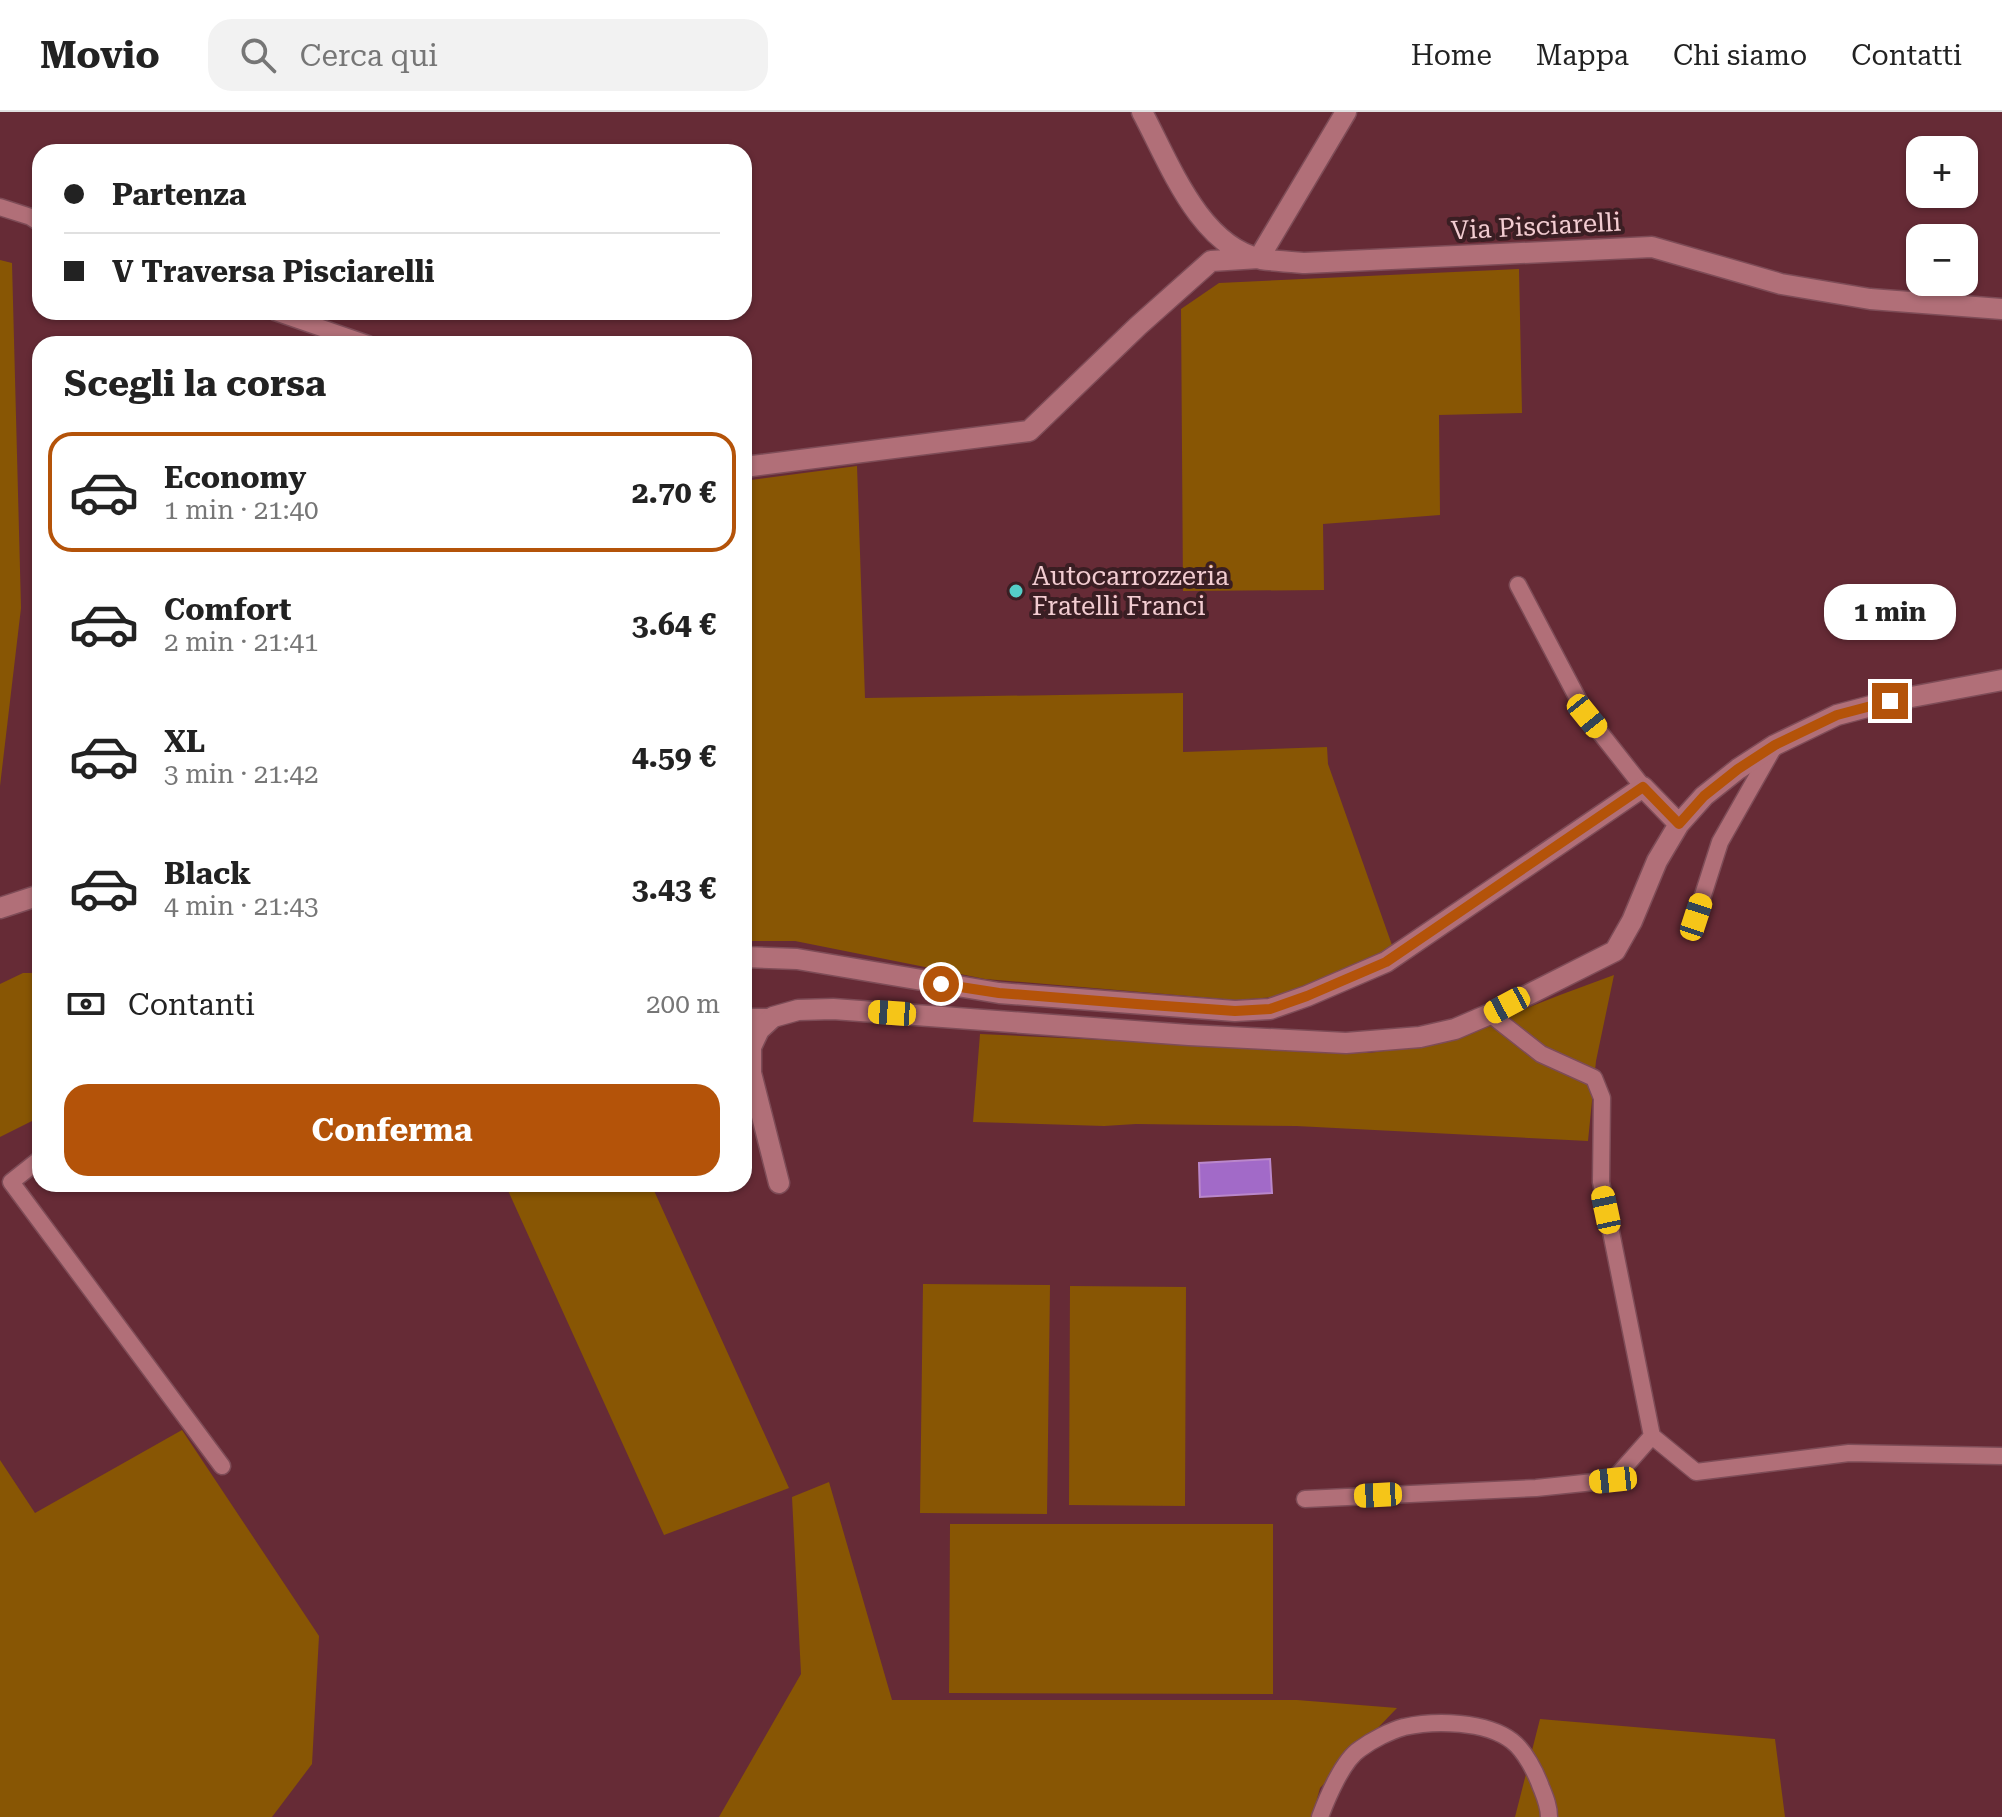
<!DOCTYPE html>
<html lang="it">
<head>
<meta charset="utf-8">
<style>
  body { margin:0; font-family:"Roboto Serif",serif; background:#f2f2f2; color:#222; height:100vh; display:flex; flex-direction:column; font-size:30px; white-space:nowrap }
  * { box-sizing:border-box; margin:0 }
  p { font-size:26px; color:#767676 }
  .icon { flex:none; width:44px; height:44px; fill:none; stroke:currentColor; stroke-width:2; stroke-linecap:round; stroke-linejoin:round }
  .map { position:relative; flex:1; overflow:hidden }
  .drawer { position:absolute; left:32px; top:224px; width:720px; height:856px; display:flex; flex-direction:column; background:#fff; border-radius:24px; box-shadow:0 2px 6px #0004 }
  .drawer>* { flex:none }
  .banner { position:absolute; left:32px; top:32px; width:720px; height:176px; border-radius:24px; box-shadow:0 2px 6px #0004; display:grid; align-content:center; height:176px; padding:0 32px; background:#fff }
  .controls { position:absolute; left:1906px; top:24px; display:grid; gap:16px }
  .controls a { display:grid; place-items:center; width:72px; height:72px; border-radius:16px; background:#fff; box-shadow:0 2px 6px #0004; font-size:40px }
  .end { position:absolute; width:36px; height:36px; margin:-18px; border:10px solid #b45309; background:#fff; box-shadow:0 0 0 4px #fff }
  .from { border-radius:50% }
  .bubble { position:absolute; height:56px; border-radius:24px; background:#fff; box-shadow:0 2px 6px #0004; font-size:26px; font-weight:700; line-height:56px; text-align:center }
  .car { position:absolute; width:24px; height:48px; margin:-24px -12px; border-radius:10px; box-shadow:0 0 6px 2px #0007; background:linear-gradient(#f5c518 24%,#345 0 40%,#f5c518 0 76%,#345 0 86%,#f5c518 0) }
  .banner b { display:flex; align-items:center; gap:28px; height:76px; font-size:30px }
  .banner b+b { border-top:2px solid #e0e0e0 }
  .banner i { width:20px; height:20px; background:#222 }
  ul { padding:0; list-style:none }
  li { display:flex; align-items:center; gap:24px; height:120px; margin:0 16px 12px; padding:0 16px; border:4px solid transparent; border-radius:24px }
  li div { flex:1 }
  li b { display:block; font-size:30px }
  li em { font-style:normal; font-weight:700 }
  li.selected { border-color:#b45309 }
  li>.icon { width:72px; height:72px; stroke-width:1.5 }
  h2 { padding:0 32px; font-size:36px; line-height:96px }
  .pay { display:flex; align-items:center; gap:20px; height:88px; padding:0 32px; font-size:30px }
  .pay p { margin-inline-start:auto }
  .primary-button { display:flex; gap:16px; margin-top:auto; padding:16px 32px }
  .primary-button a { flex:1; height:92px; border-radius:24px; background:#b45309; color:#fff; font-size:32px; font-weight:700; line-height:92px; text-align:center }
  header { display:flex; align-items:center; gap:48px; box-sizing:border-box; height:112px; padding:0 40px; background:#fff; border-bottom:2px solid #e0e0e0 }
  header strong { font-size:38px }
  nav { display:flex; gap:44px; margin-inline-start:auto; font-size:28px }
  .search { width:560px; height:72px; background:#f2f2f2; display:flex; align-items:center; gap:20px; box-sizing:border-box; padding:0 28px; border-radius:24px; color:#767676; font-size:30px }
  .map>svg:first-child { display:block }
  .green { fill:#885604 }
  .water { fill:#a26ac8; stroke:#ba87cb; stroke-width:2 }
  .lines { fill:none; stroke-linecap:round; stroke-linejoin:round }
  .service-casing { stroke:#7e4c57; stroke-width:19 }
  .minor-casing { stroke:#7e4c57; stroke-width:23 }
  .service { stroke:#b16f78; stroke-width:16 }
  .minor { stroke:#b16f78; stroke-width:20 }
  .route { stroke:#b45309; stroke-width:10 }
  .poi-dot { fill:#54cdc7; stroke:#3a1e23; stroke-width:3 }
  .labels { text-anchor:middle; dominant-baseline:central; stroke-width:8; stroke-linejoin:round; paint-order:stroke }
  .street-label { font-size:26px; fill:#f2ccd1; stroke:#3a1e23 }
  .poi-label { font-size:26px; fill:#f2ccd1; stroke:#3a1e23; text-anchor:start }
</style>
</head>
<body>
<header>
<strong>Movio</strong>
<div class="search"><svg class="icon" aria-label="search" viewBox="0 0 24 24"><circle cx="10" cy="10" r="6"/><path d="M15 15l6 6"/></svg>Cerca qui</div>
<nav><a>Home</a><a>Mappa</a><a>Chi siamo</a><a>Contatti</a></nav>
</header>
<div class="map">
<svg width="2002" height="1705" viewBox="0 0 2002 1705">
  <rect width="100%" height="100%" fill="#662b36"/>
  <!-- green -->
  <path class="green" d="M 0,148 L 12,151 L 21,496 L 0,674 Z
    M 1519,157 L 1522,301 L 1439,303 L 1440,403 L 1323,412 L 1324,478 L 1183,479 L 1181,197 L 1219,171 Z
    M 857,354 L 865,586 L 1183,581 L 1183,640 L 1327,635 L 1328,652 L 1393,836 L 1287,884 L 1236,888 L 985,867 L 795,829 L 744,829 L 744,369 Z
    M 23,861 L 40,861 L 40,1005 L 0,1025 L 0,872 Z
    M 1614,863 L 1596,949 L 1588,1029 L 1296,1014 L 1136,1012 L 1104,1014 L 973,1010 L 980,922 L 1369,941 L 1436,932 L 1560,883 Z
    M 505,1072 L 651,1072 L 789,1376 L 664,1423 Z
    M 923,1172 L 1050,1173 L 1047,1402 L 920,1401 Z
    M 1070,1174 L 1186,1175 L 1185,1394 L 1069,1393 Z
    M 182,1318 L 319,1524 L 312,1652 L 272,1705 L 0,1705 L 0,1348 L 35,1401 Z
    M 829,1370 L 892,1588 L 1297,1588 L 1397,1596 L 1320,1676 L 1312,1705 L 719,1705 L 801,1562 L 792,1385 Z
    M 950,1412 L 1273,1412 L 1273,1582 L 949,1581 Z
    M 1540,1607 L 1775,1627 L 1785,1705 L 1515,1705 Z"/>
  <!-- water -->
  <path class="water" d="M 1270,1047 L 1272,1081 L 1200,1085 L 1199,1051 Z"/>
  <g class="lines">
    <!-- service casing -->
    <g class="service-casing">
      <path id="service" d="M 0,95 L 31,105 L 40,111
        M 275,200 L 368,232
        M 1518,473 L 1587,604 L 1643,675
        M 1696,805 L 1720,730 L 1775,633
        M 1490,902 L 1541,942 L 1594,966 L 1602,986 L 1601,1070 L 1652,1324
        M 744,905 L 773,905
        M 40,1047 L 11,1070 L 222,1354
        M 1305,1387 L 1536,1376 L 1613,1368 L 1652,1324 L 1696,1360 L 1849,1341 L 2002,1344
        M 1320,1705 C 1327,1686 1343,1648 1360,1637 C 1372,1628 1390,1619 1404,1615 C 1435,1608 1486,1609 1512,1629 C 1525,1639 1536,1661 1541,1675 C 1545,1685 1549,1694 1549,1705"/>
    </g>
    <!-- minor casing -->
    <g class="minor-casing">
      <path id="minor" d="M 1142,0 C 1169,50 1199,134 1261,147 C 1275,149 1291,150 1305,151 L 1652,135 L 1781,172 L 1870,187 L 2002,197
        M 744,355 L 1029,319 L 1138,214 L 1211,149 L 1259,146 L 1346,0
        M 0,796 L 40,783
        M 744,845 L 797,847 L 999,881 L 1235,899 L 1270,897 L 1307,884 L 1386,850 L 1643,675 L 1679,712
        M 779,1071 L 751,961 L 751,935 L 759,918 L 773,905 L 798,898 L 833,897 L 1189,923 L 1346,931 L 1420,925 L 1455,917 L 1490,902 L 1615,839 L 1632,809 L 1657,749 L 1679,712 L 1704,684 L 1738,657 L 1775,633 L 1837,603 L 1890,589 L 2002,568"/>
    </g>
    <!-- service -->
    <use href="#service" class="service"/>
    <!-- minor -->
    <use href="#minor" class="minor"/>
  </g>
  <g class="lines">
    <!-- route -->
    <path class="route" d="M 941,872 L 999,881 L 1137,892 L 1235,899 L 1270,897 L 1307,884 L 1386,850 L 1643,675 L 1679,712 L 1704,684 L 1738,657 L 1775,633 L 1837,603 L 1890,589"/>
  </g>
  <!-- markers -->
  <circle class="poi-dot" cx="1016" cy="479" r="8"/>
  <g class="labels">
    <!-- street labels -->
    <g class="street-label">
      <text transform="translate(1536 114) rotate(-3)">Via Pisciarelli</text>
    </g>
    <!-- poi labels -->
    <g class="poi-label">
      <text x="1032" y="464">Autocarrozzeria<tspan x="1032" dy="30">Fratelli Franci</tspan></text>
    </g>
  </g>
</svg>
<div class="controls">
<a>+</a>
<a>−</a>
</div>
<i class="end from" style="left:941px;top:872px"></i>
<i class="end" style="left:1890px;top:589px"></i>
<div class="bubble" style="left:1824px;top:472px;width:132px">1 min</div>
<i class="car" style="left:1587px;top:604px;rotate:141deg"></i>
<i class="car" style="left:1696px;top:805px;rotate:18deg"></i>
<i class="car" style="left:1507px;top:893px;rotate:242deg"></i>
<i class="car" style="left:892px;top:901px;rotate:274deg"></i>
<i class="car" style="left:1606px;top:1098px;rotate:348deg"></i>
<i class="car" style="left:1613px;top:1368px;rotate:264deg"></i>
<i class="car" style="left:1378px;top:1383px;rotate:267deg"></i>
<div class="banner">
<b><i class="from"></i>Partenza</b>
<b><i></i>V Traversa Pisciarelli</b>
</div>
<section class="drawer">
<h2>Scegli la corsa</h2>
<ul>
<li class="selected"><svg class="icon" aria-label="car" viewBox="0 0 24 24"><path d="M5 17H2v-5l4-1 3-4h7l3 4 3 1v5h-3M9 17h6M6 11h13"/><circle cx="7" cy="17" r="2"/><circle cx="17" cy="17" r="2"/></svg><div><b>Economy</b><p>1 min · 21:40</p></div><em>2.70 €</em></li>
<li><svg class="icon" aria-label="car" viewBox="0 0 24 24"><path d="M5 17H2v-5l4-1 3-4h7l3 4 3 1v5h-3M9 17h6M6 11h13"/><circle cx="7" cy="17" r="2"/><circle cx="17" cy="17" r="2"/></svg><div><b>Comfort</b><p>2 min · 21:41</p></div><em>3.64 €</em></li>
<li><svg class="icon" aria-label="car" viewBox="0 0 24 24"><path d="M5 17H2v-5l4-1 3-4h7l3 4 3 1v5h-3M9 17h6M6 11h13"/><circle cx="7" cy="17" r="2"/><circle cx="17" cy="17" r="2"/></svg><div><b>XL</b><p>3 min · 21:42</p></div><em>4.59 €</em></li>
<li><svg class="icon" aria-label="car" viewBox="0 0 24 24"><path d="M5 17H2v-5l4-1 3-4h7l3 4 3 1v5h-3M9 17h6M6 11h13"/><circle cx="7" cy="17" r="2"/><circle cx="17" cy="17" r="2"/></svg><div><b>Black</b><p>4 min · 21:43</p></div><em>3.43 €</em></li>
</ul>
<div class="pay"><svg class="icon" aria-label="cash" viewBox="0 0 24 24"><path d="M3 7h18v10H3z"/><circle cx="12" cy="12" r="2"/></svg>Contanti<p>200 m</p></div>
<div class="primary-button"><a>Conferma</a></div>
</section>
</div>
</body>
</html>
